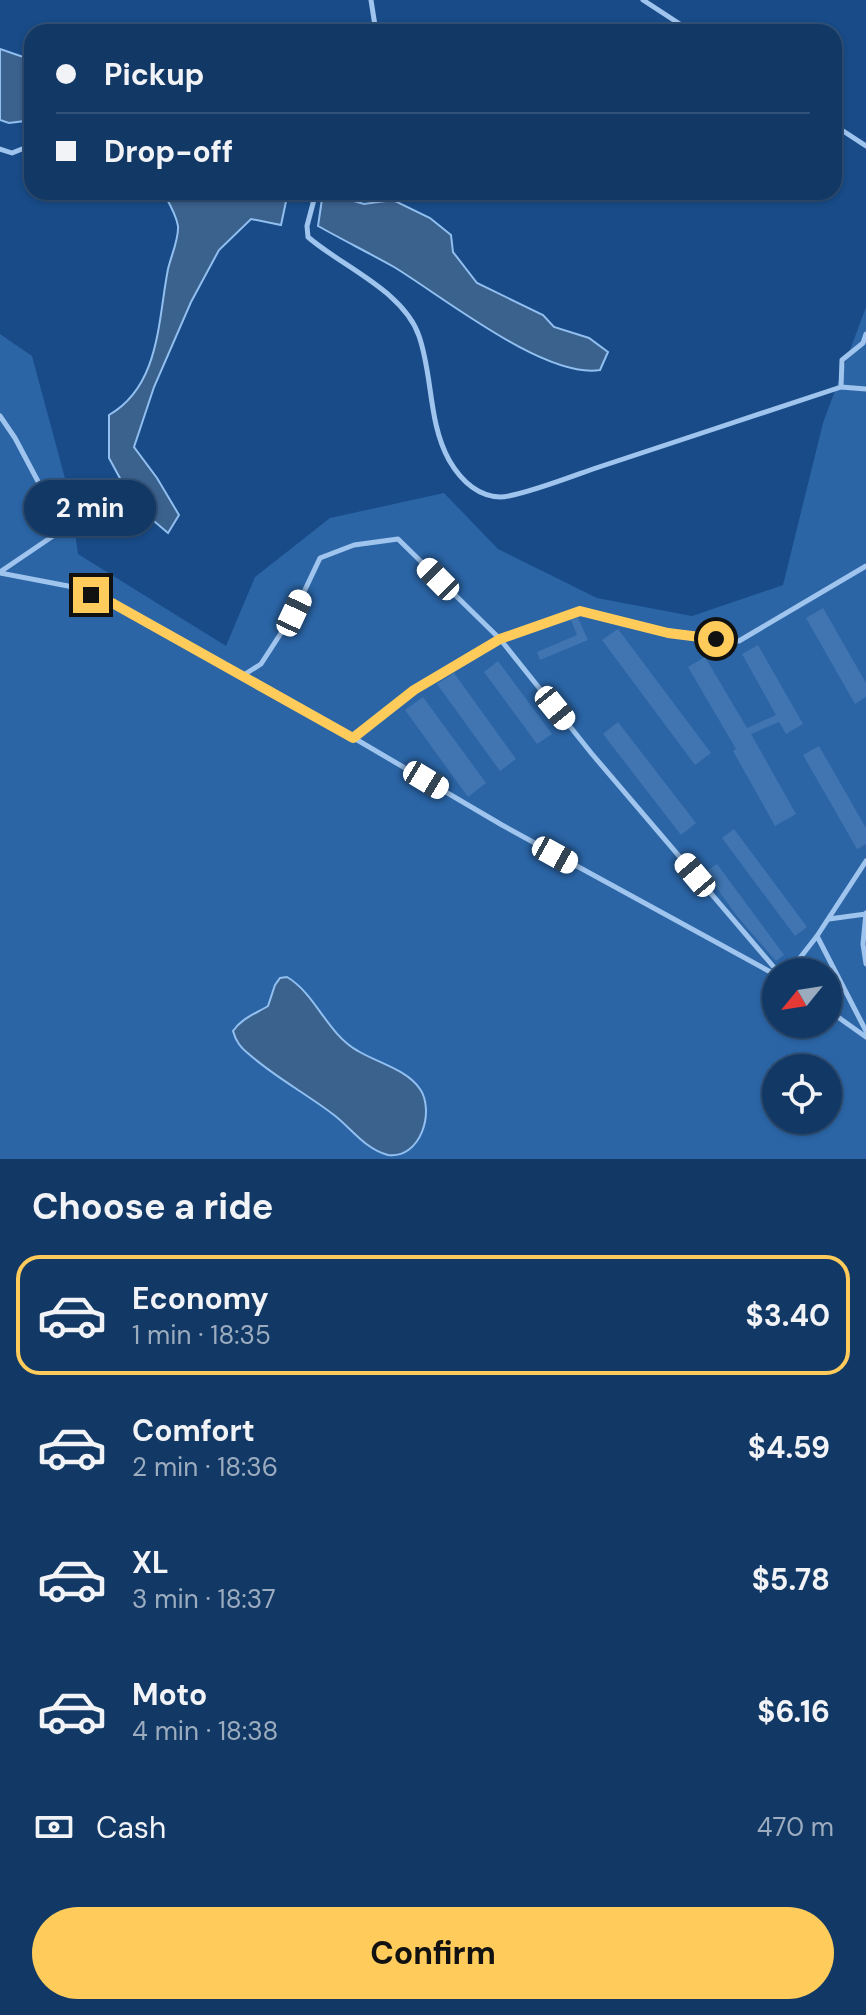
<!DOCTYPE html>
<html lang="en">
<head>
<meta charset="utf-8">
<style>
  body { margin:0; font-family:"DM Sans",sans-serif; background:#1f436e; color:#f1f3f6; height:100vh; display:flex; flex-direction:column; font-size:30px; white-space:nowrap }
  * { box-sizing:border-box; margin:0 }
  p { font-size:26px; color:#9cacbf }
  .icon { flex:none; width:44px; height:44px; fill:none; stroke:currentColor; stroke-width:2; stroke-linecap:round; stroke-linejoin:round }
  .map { position:relative; height:1159px; overflow:hidden }
  .sheet { display:flex; flex-direction:column; background:#123865; flex:1 }
  .sheet>* { flex:none }
  .banner { position:absolute; left:24px; top:24px; width:818px; height:176px; border-radius:24px; box-shadow:0 2px 6px #0004,0 0 0 2px #315279; display:grid; align-content:center; height:176px; padding:0 32px; background:#123865 }
  .needle { width:52px; rotate:240deg }
  .controls { position:absolute; left:762px; top:958px; display:grid; gap:16px }
  .controls a { display:grid; place-items:center; width:80px; height:80px; border-radius:50%; background:#123865; box-shadow:0 2px 6px #0004,0 0 0 2px #315279; font-size:40px }
  .end { position:absolute; width:36px; height:36px; margin:-18px; border:10px solid #ffcc5b; background:#111; box-shadow:0 0 0 4px #111 }
  .from { border-radius:50% }
  .bubble { position:absolute; height:56px; border-radius:28px; background:#123865; box-shadow:0 2px 6px #0004,0 0 0 2px #315279; font-size:26px; font-weight:700; line-height:56px; text-align:center }
  .car { position:absolute; width:24px; height:48px; margin:-24px -12px; border-radius:10px; box-shadow:0 0 6px 2px #0007; background:linear-gradient(#fff 24%,#345 0 40%,#fff 0 76%,#345 0 86%,#fff 0) }
  .banner b { display:flex; align-items:center; gap:28px; height:76px; font-size:30px }
  .banner b+b { border-top:2px solid #315279 }
  .banner i { width:20px; height:20px; background:#f1f3f6 }
  ul { padding:0; list-style:none }
  li { display:flex; align-items:center; gap:24px; height:120px; margin:0 16px 12px; padding:0 16px; border:4px solid transparent; border-radius:24px }
  li div { flex:1 }
  li b { display:block; font-size:30px }
  li em { font-style:normal; font-weight:700 }
  li.active { border-color:#ffcc5b }
  li>.icon { width:72px; height:72px; stroke-width:1.5 }
  h2 { padding:0 32px; font-size:36px; line-height:96px }
  .pay { display:flex; align-items:center; gap:20px; height:88px; padding:0 32px; font-size:30px }
  .pay p { margin-inline-start:auto }
  .button { display:flex; gap:16px; margin-top:auto; padding:16px 32px }
  .button a { flex:1; height:92px; border-radius:48px; background:#ffcc5b; color:#111; font-size:32px; font-weight:700; line-height:92px; text-align:center }
  .map>svg:first-child { display:block }
  .green { fill:#2b65a6; fill-rule:evenodd }
  .water { fill:#3b618d; stroke:#91bff0; stroke-width:2 }
  .building { fill:#4075b1 }
  .lines { fill:none; stroke-linecap:round; stroke-linejoin:round }
  .lane { stroke:#9fc4ed; stroke-width:5 }
  .route { stroke:#ffcc5b; stroke-width:10 }
</style>
</head>
<body>
<div class="map">
<svg width="866" height="1159" viewBox="0 0 866 1159">
  <rect width="100%" height="100%" fill="#184b87"/>
  <!-- green -->
  <path class="green" d="M 866,307 L 866,1159 L 0,1159 L 0,334 L 32,356 L 70,497 L 78,554 L 226,646 L 255,577 L 330,518 L 444,493 L 498,549 L 597,598 L 692,616 L 783,585 L 823,423 ZM 776,972 L 828,972 L 828,1024 L 776,1024 ZM 776,1068 L 828,1068 L 828,1120 L 776,1120 Z"/>
  <!-- water -->
  <path class="water" d="M 0,49 L 32,60 L 32,120 L 9,123 L 0,120 Z
    M 163,192 L 288,192 L 281,225 L 251,219 L 219,250 L 191,302 L 154,387 L 134,447 L 157,478 L 179,515 L 168,533 L 134,504 L 109,458 L 109,415 C 160,386 158,320 168,269 C 171,256 179,239 178,226 C 176,214 169,203 163,192 Z
    M 323,192 L 364,204 L 393,200 L 430,218 L 451,235 L 453,252 L 477,283 L 543,315 L 554,327 L 589,338 L 608,352 L 600,370 C 545,379 442,296 394,267 C 369,253 343,240 318,226 Z
    M 287,977 C 316,994 327,1034 358,1051 C 378,1063 406,1069 420,1089 C 435,1111 421,1159 388,1155 C 365,1149 351,1128 334,1115 C 307,1094 276,1078 250,1055 C 241,1048 236,1042 233,1031 C 242,1018 255,1014 268,1006 L 275,985 L 280,978 Z"/>
  <!-- building -->
  <path class="building" d="M 823,608 L 866,683 L 866,697 L 855,704 L 806,618 Z
    M 578,618 L 588,640 L 540,660 L 537,652 L 577,635 L 571,620 Z
    M 618,629 L 711,753 L 695,765 L 602,640 Z
    M 758,645 L 803,724 L 786,734 L 779,722 L 751,734 L 796,814 L 775,826 L 733,751 L 736,749 L 688,667 L 705,657 L 747,728 L 776,715 L 742,654 Z
    M 498,661 L 552,734 L 537,744 L 484,672 Z
    M 454,673 L 516,759 L 500,771 L 437,684 Z
    M 423,697 L 486,783 L 468,797 L 405,710 Z
    M 618,722 L 696,823 L 681,835 L 603,734 Z
    M 819,746 L 866,828 L 866,844 L 857,849 L 803,755 Z
    M 734,829 L 807,927 L 795,936 L 722,838 Z
    M 717,864 L 784,955 L 776,961 L 737,916 L 705,872 Z"/>
  <g class="lines">
    <!-- lane -->
    <path class="lane" d="M 371,0 L 376,32
      M 643,0 L 692,32
      M 834,125 L 866,146
      M 0,149 L 12,153 L 32,145
      M 316,192 L 307,226 L 308,237 C 341,266 404,291 419,336 C 433,376 428,422 449,460 C 460,479 477,496 500,497 C 519,497 573,476 593,469 C 676,442 758,414 841,387 L 866,389
      M 841,387 L 842,360 L 863,343 L 866,334
      M 0,416 L 15,438 L 60,523 L 56,534 L 0,572
      M 0,573 L 68,586 L 114,604 L 330,724 L 502,825 L 776,975
      M 242,676 L 261,664 L 294,613 L 320,558 L 354,545 L 398,539 L 500,639 L 592,754 L 778,972
      M 353,738 L 414,690 L 500,639 L 580,611 L 668,633 L 739,641 L 866,566
      M 866,913 L 863,944 L 866,964
      M 829,919 L 866,914
      M 817,936 L 866,1031
      M 789,972 L 817,936 L 866,861
      M 828,1010 L 866,1037"/>
  </g>
  <g class="lines">
    <!-- route -->
    <path class="route" d="M 91,595 L 114,604 L 353,738 L 414,690 L 500,639 L 580,611 L 668,633 L 716,639"/>
  </g>
</svg>
<div class="controls">
<a><svg class="needle" viewBox="-14 -14 28 28"><path d="M0-13l5 13h-10z" fill="#e53935"/><path d="M0 13l5-13h-10z" fill="#9cacbf"/></svg></a>
<a><svg class="icon" aria-label="locate" viewBox="0 0 24 24"><circle cx="12" cy="12" r="6"/><path d="M12 2v4M12 18v4M2 12h4M18 12h4"/></svg></a>
</div>
<i class="end from" style="left:716px;top:639px"></i>
<i class="end" style="left:91px;top:595px"></i>
<div class="bubble" style="left:24px;top:480px;width:132px">2 min</div>
<i class="car" style="left:438px;top:579px;rotate:315deg"></i>
<i class="car" style="left:294px;top:613px;rotate:25deg"></i>
<i class="car" style="left:555px;top:708px;rotate:141deg"></i>
<i class="car" style="left:426px;top:780px;rotate:121deg"></i>
<i class="car" style="left:555px;top:855px;rotate:119deg"></i>
<i class="car" style="left:695px;top:875px;rotate:320deg"></i>
<div class="banner">
<b><i class="from"></i>Pickup</b>
<b><i></i>Drop-off</b>
</div>
</div>
<section class="sheet">
<h2>Choose a ride</h2>
<ul>
<li class="active"><svg class="icon" aria-label="car" viewBox="0 0 24 24"><path d="M5 17H2v-5l4-1 3-4h7l3 4 3 1v5h-3M9 17h6M6 11h13"/><circle cx="7" cy="17" r="2"/><circle cx="17" cy="17" r="2"/></svg><div><b>Economy</b><p>1 min · 18:35</p></div><em>$3.40</em></li>
<li><svg class="icon" aria-label="car" viewBox="0 0 24 24"><path d="M5 17H2v-5l4-1 3-4h7l3 4 3 1v5h-3M9 17h6M6 11h13"/><circle cx="7" cy="17" r="2"/><circle cx="17" cy="17" r="2"/></svg><div><b>Comfort</b><p>2 min · 18:36</p></div><em>$4.59</em></li>
<li><svg class="icon" aria-label="car" viewBox="0 0 24 24"><path d="M5 17H2v-5l4-1 3-4h7l3 4 3 1v5h-3M9 17h6M6 11h13"/><circle cx="7" cy="17" r="2"/><circle cx="17" cy="17" r="2"/></svg><div><b>XL</b><p>3 min · 18:37</p></div><em>$5.78</em></li>
<li><svg class="icon" aria-label="car" viewBox="0 0 24 24"><path d="M5 17H2v-5l4-1 3-4h7l3 4 3 1v5h-3M9 17h6M6 11h13"/><circle cx="7" cy="17" r="2"/><circle cx="17" cy="17" r="2"/></svg><div><b>Moto</b><p>4 min · 18:38</p></div><em>$6.16</em></li>
</ul>
<div class="pay"><svg class="icon" aria-label="cash" viewBox="0 0 24 24"><path d="M3 7h18v10H3z"/><circle cx="12" cy="12" r="2"/></svg>Cash<p>470 m</p></div>
<div class="button"><a>Confirm</a></div>
</section>
</body>
</html>
